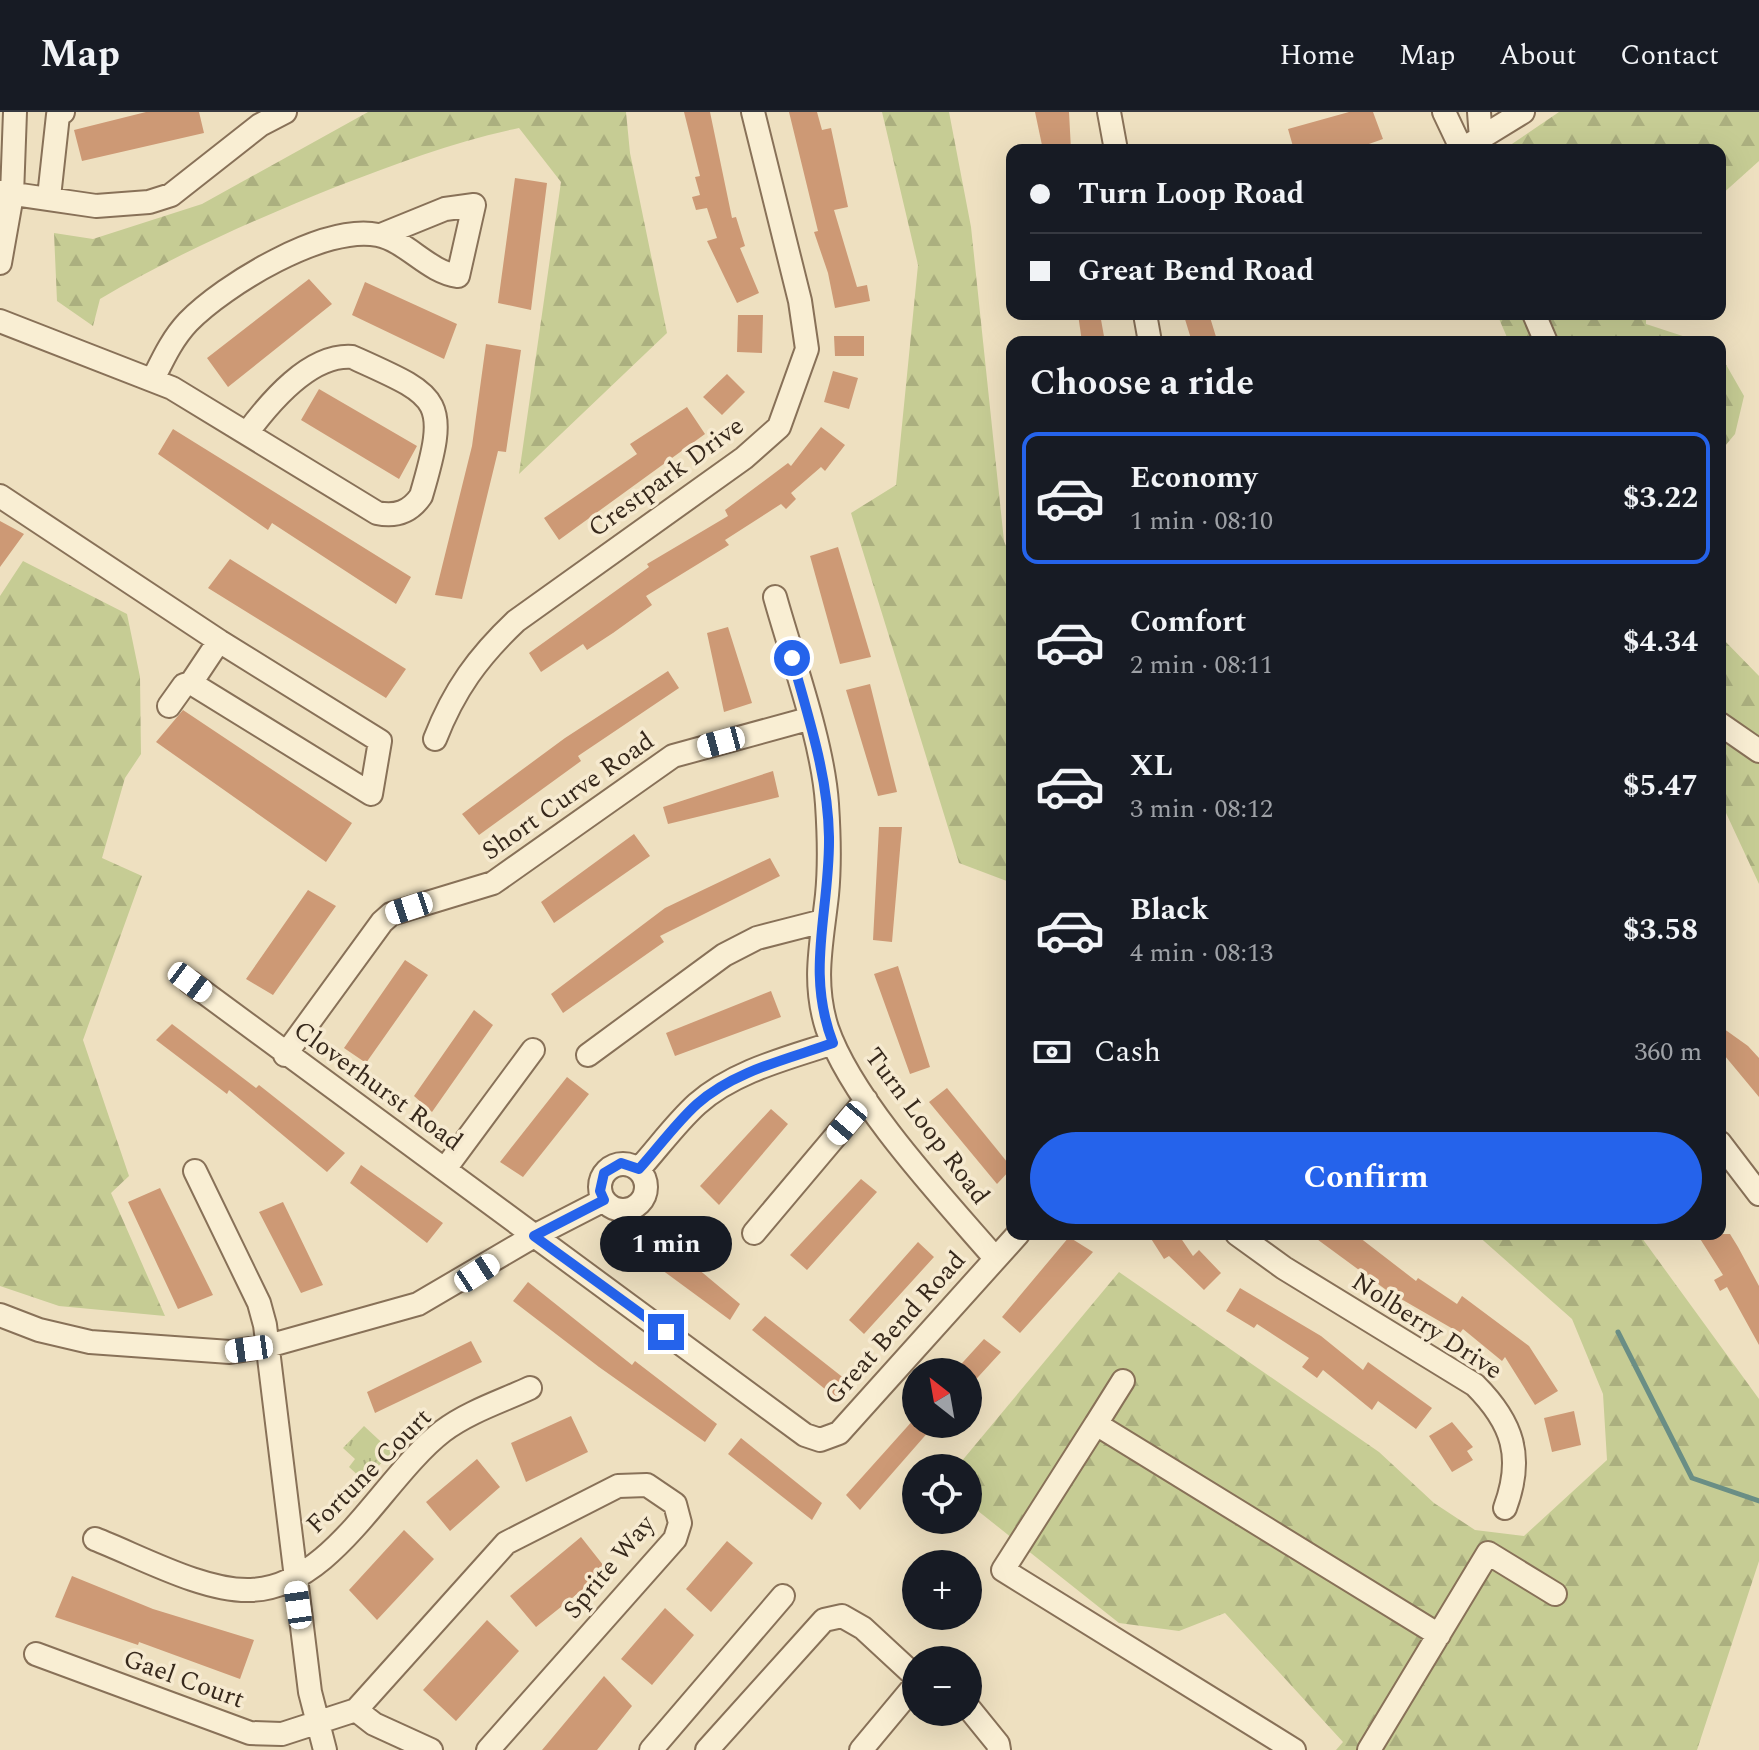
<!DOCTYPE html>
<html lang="en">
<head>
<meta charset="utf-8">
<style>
  body { margin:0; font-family:Spectral,serif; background:#20242c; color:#f1f3f6; height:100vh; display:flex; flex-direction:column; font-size:30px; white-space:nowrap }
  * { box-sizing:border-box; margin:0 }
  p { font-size:26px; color:#9ea1a6 }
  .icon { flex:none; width:44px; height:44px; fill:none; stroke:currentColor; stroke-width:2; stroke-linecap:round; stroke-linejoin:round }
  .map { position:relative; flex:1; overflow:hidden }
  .drawer { position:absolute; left:1006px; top:224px; width:720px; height:904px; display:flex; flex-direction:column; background:#171b24; border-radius:16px; box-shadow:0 8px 32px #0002 }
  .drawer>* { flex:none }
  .hud { position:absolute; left:1006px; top:32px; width:720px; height:176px; border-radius:16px; box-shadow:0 8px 32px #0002; display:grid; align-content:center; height:176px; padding:0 24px; background:#171b24 }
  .needle { width:52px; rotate:329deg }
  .tools { position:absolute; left:902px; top:1246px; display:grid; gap:16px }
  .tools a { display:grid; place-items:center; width:80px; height:80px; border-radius:50%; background:#171b24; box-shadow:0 8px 32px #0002; font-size:40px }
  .end { position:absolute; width:36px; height:36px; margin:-18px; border:10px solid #2563eb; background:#fff; box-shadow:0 0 0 4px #fff }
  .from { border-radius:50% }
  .bubble { position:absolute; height:56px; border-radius:28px; background:#171b24; box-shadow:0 8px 32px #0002; font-size:26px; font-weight:700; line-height:56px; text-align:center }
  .car { position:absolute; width:24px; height:48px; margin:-24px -12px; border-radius:10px; box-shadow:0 0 6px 2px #0007; background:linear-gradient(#fff 24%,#345 0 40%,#fff 0 76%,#345 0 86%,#fff 0) }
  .hud b { display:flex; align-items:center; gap:28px; height:76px; font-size:30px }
  .hud b+b { border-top:2px solid #363941 }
  .hud i { width:20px; height:20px; background:#f1f3f6 }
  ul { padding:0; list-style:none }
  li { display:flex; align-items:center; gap:24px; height:132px; margin:0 16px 12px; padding:0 8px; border:4px solid transparent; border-radius:16px }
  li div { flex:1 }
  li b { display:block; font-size:30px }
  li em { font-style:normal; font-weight:700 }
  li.on { border-color:#2563eb }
  li>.icon { width:72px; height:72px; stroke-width:1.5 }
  h2 { padding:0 24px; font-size:36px; line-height:96px }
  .pay { display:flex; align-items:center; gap:20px; height:88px; padding:0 24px; font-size:30px }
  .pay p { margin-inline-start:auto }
  .button { display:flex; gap:16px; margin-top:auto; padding:16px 24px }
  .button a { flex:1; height:92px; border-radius:48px; background:#2563eb; color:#fff; font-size:32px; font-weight:700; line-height:92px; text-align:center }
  header { display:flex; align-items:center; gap:48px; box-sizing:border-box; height:112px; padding:0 40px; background:#171b24; border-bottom:2px solid #363941 }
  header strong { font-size:38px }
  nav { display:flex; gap:44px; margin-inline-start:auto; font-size:28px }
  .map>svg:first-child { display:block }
  .forest { fill:url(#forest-firs) }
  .park { fill:url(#park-tufts) }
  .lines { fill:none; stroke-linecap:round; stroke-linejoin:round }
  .stream { stroke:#6a8e85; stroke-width:5 }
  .building { fill:#cd9975 }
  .minor-casing { stroke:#887158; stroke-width:26 }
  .minor { stroke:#f9eed3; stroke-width:22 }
  .route { stroke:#2563eb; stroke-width:10 }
  .labels { text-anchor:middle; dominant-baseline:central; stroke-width:7; stroke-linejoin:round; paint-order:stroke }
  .street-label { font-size:26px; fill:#37291c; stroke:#f6ead0 }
</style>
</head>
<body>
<header>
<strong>Map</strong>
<nav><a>Home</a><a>Map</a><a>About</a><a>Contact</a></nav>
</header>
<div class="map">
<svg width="1759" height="1638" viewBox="0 0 1759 1638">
  <defs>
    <pattern id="forest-firs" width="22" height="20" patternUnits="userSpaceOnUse" patternTransform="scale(2)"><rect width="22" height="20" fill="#c6cc94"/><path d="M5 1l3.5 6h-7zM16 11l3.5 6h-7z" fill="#abaf7f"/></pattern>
    <pattern id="park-tufts" width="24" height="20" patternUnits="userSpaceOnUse" patternTransform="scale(2)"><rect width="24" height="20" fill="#c6cc94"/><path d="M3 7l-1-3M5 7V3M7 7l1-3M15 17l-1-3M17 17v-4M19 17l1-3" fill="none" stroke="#abaf7f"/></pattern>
  </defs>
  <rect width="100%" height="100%" fill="#eee0c0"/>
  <!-- forest -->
  <path class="forest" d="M 368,0 L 626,0 L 630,41 L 667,221 L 519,362 L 561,70 L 519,16 C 456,29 398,51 338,74 C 256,107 176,142 100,187 L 93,214 L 57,189 L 54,121 L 93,127 L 202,92 Z
    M 882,0 L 949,0 L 971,115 L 1004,429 L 1012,450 L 1012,771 L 959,751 L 851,401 L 896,373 L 918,153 Z
    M 1559,0 L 1759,0 L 1759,49 L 1720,84 L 1720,38 L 1503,38 Z
    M 1497,202 L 1646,202 L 1646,212 L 1701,230 L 1509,230 Z
    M 1720,242 L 1744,284 L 1735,322 L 1720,340 Z
    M 23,449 L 127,502 L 140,565 L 141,642 L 125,666 L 102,746 L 142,764 L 83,928 L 129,1064 L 111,1081 L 165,1204 L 59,1194 L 0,1174 L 0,484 Z
    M 1720,524 L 1759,564 L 1759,772 L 1720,688 Z
    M 1476,1122 L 1639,1122 L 1759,1287 L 1759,1449 L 1697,1638 L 1336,1638 L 1343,1630 L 1225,1501 L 1179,1519 L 1119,1511 L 968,1391 L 968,1356 L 956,1356 L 1119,1160 L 1379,1340 L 1434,1391 L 1475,1418 L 1524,1424 L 1607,1348 L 1603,1282 L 1572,1207 Z"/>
  <!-- park -->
  <path class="park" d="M 364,1314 L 392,1340 L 364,1369 L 349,1355 L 355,1347 L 343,1336 Z"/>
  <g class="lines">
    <!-- stream -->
    <path class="stream" d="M 1618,1220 L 1692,1366 L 1759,1389"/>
  </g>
  <!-- building -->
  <path class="building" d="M 146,0 L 199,0 L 204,21 L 82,49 L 74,18 Z
    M 684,0 L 710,0 L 732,106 L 736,105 L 745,134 L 740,136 L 759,181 L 737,191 L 707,129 L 717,126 L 707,96 L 696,98 L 692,85 L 700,83 L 695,65 L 700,64 Z
    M 789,0 L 817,0 L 822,18 L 831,16 L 848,95 L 834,98 L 857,175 L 867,173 L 870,189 L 835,196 L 828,161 L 814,120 L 818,119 Z
    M 1035,0 L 1069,0 L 1071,38 L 1043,38 Z
    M 1349,0 L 1373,0 L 1383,27 L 1352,38 L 1294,38 L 1288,17 Z
    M 515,66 L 547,71 L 531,198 L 498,191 Z
    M 309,167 L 332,192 L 228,275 L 207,246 Z
    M 365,170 L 457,212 L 444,247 L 352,203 Z
    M 1078,202 L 1100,202 L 1105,230 L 1082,230 Z
    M 1192,202 L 1209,202 L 1217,228 L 1192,230 L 1184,204 Z
    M 738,203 L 763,203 L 762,241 L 737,240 Z
    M 834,224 L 864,224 L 864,244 L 835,244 Z
    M 486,232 L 521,238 L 506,340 L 498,339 L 462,487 L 435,483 L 472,334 Z
    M 833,259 L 858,266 L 849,297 L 824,290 Z
    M 727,262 L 745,280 L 722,303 L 703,285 Z
    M 319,277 L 417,334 L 399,367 L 301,308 Z
    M 687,295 L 705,322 L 559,428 L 544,406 L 637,342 L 630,332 Z
    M 821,315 L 845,333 L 825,359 L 821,355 L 791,381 L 796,387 L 786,397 L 781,392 L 725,428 L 729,433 L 646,484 L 652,493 L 613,521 L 587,538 L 583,532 L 541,560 L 529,541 L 649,455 L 647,452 L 728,404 L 725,398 L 788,351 L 791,354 Z
    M 173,317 L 411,465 L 396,492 L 272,411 L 268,418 L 158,342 Z
    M 0,409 L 24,422 L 0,455 Z
    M 838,435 L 871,545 L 840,552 L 810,444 Z
    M 230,447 L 406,557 L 386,586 L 208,476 Z
    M 728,515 L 752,591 L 724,600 L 707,521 Z
    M 668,559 L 679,576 L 578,644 L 581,649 L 479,723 L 462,702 L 565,626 Z
    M 870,572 L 897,680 L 878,684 L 846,578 Z
    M 183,598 L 352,711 L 326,750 L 156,630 Z
    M 773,659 L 779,685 L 668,712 L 663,695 Z
    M 879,715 L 902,715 L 892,830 L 873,828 Z
    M 634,722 L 650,744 L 554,811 L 541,790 Z
    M 770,746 L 780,764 L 660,824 L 664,830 L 563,901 L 551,882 L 665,796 Z
    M 308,778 L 336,794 L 273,883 L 246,867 Z
    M 405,848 L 428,863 L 366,951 L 344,936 Z
    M 898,854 L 930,955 L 910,962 L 874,862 Z
    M 771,879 L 781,905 L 675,944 L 666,921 Z
    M 474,898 L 493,913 L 432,1000 L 414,984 Z
    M 172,912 L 256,976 L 259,973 L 345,1041 L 327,1060 L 229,978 L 227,982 L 156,928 Z
    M 1720,914 L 1748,934 L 1759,946 L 1759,985 L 1720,938 Z
    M 567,965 L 589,982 L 523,1065 L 500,1050 Z
    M 947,976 L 1012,1056 L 997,1072 L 929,990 Z
    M 771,997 L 788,1012 L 719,1093 L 700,1074 Z
    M 361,1053 L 443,1111 L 427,1131 L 350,1071 Z
    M 861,1067 L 877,1080 L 807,1158 L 790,1143 Z
    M 160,1076 L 213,1183 L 178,1197 L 128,1090 Z
    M 283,1090 L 323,1173 L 301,1181 L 259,1100 Z
    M 1148,1122 L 1178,1122 L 1193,1144 L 1199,1138 L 1221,1161 L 1204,1178 L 1169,1144 L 1164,1147 Z
    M 1310,1122 L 1355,1122 L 1416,1169 L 1418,1166 L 1457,1192 L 1462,1184 L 1529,1234 L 1558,1279 L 1535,1293 L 1505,1245 L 1502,1249 L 1463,1217 L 1460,1221 L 1389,1180 Z
    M 1697,1122 L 1730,1122 L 1738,1135 L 1759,1174 L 1759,1233 L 1727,1175 L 1720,1179 L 1714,1168 L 1723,1163 Z
    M 1069,1125 L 1093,1140 L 1020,1221 L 1002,1205 Z
    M 661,1126 L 740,1192 L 730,1208 L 643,1144 Z
    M 918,1130 L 934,1145 L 864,1222 L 849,1208 Z
    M 528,1170 L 632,1253 L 635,1249 L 717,1312 L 705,1330 L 599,1255 L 513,1189 Z
    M 1240,1176 L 1321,1224 L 1363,1258 L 1368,1250 L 1432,1296 L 1416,1317 L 1378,1289 L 1372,1298 L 1323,1258 L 1317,1266 L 1302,1255 L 1309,1246 L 1257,1212 L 1254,1216 L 1226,1199 Z
    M 765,1204 L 850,1271 L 836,1286 L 752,1218 Z
    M 984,1227 L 1001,1240 L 968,1276 L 968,1260 L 954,1260 Z
    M 471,1229 L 482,1250 L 375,1301 L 367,1280 Z
    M 1574,1299 L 1581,1333 L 1552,1340 L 1544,1306 Z
    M 571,1304 L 588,1340 L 526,1370 L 511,1331 Z
    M 915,1306 L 916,1312 L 930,1318 L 860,1398 L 846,1383 Z
    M 1452,1310 L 1473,1335 L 1467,1339 L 1473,1348 L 1452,1360 L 1429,1324 Z
    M 741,1326 L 822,1391 L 812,1408 L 728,1342 Z
    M 477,1347 L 500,1375 L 450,1419 L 426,1390 Z
    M 404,1418 L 434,1447 L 377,1508 L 349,1478 Z
    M 581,1425 L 607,1458 L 536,1515 L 510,1484 Z
    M 727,1429 L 753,1451 L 711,1500 L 686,1477 Z
    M 72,1464 L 153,1497 L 254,1528 L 240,1567 L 139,1530 L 138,1533 L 55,1505 Z
    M 665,1496 L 694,1523 L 652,1573 L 621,1547 Z
    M 487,1508 L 519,1539 L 456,1609 L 423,1578 Z
    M 604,1564 L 632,1594 L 597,1638 L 542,1638 Z"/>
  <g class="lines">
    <!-- minor casing -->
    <g class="minor-casing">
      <path id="minor" d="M 1109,0 L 1116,38
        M 1444,0 L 1462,38
        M 1479,0 L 1481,27
        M 1461,38 L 1523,0
        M 0,80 L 96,94 L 149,90 L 171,83 L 260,13 L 285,0
        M 49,85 L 58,3 L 63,0
        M 0,151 L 12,83 L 15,0
        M 1145,202 L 1150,230
        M 1534,202 L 1546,230
        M 0,209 L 172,276 L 377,401 C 396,405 410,400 421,384 C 450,286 441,285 352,245 C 310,242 270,290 247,321
        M 153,267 C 163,247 172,227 188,210 C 224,173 324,112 378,123 C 407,129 428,160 458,164 L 474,93 L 445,97 L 381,123
        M 0,384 L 219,529 L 380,629 L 371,682 L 191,571 L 219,529
        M 775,485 C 792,546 823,630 827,692 C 829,722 830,753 827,783 C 822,830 812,869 827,916 C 852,989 943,1086 995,1146
        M 169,594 L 184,573 L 191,571
        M 1720,612 L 1759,639
        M 435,627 C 454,578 478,545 516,509 L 744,346 L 779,315 L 807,237 L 800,189 L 753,0
        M 190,870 L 805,1323 L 820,1328 L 839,1321 L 1018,1122
        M 285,943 L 382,810 L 391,802 L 493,771 L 673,644 L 808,607
        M 588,943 L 724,843 L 757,826 L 823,809
        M 1720,1031 L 1759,1082
        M600 1075a23 23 0 1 1 46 0a23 23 0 1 1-46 0Z
        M 445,1057 L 533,938
        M 639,1057 C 658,1036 676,1011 697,992 C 734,959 788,946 833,931
        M 195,1059 L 259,1191 L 265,1213 L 310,1580 L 325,1638
        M 754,1121 L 866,988
        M 1237,1122 L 1284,1156 L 1475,1273 C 1513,1311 1524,1345 1505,1396
        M 0,1203 L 39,1218 L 90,1230 L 230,1240 L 268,1234 L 418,1192 L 534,1124 L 604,1088
        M 1096,1312 L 1123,1269
        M 95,1427 C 139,1444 204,1480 251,1478 C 333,1475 383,1365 443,1319 C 468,1300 502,1289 530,1276
        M 36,1542 L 250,1621 L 282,1622 L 356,1598 L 506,1431 L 618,1374 L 647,1373 L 675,1392 L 680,1411 L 675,1427 L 488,1638
        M 968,1595 L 998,1632 L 999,1638
        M 356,1598 L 374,1612 L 431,1638
        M 651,1638 L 783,1484
        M 707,1638 L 824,1508 L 842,1504 L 863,1516 L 916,1565
        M 861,1638 L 916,1572
        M 1294,1638 L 1003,1458 L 1096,1312 L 1439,1523
        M 1369,1638 L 1488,1441 L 1555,1482"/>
    </g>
    <!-- minor -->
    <use href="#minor" class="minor"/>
  </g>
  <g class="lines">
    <!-- route -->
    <path class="route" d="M 666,1220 L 534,1124 L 604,1088 L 600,1079 L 604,1061 L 621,1051 L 639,1057 C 658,1036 676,1011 697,992 C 734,959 788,947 833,931 C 805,859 830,799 829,725 C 828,663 808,605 792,546"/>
  </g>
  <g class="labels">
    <!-- street labels -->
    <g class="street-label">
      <text transform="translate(666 365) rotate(-36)">Crestpark Drive</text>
      <text transform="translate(568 684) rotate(-35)">Short Curve Road</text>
      <text transform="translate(378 974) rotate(36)">Cloverhurst Road</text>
      <text transform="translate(927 1014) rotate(53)">Turn Loop Road</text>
      <text transform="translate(1427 1214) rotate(33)">Nolberry Drive</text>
      <text transform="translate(895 1216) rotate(-48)">Great Bend Road</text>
      <text transform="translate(369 1359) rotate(-45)">Fortune Court</text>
      <text transform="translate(609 1455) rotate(-50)">Sprite Way</text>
      <text transform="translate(184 1567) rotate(20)">Gael Court</text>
    </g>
  </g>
</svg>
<div class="tools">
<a><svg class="needle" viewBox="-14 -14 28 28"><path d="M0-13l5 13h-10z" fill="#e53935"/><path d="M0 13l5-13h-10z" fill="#9ea1a6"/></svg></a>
<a><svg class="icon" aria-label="locate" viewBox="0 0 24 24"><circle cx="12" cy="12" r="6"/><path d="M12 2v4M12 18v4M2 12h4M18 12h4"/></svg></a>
<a>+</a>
<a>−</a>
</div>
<i class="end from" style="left:792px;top:546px"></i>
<i class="end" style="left:666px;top:1220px"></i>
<div class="bubble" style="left:600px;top:1104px;width:132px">1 min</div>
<i class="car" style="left:721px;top:630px;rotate:255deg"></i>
<i class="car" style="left:409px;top:796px;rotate:252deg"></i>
<i class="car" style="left:190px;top:870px;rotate:127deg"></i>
<i class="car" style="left:847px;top:1011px;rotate:220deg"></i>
<i class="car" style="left:477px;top:1161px;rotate:57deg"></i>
<i class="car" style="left:249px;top:1237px;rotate:262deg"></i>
<i class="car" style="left:298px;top:1493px;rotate:352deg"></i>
<div class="hud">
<b><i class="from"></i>Turn Loop Road</b>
<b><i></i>Great Bend Road</b>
</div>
<section class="drawer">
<h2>Choose a ride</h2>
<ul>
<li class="on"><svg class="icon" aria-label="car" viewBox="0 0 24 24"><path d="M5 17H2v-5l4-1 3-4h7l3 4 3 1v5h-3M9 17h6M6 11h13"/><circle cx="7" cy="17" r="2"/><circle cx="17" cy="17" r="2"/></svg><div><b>Economy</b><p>1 min · 08:10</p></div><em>$3.22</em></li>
<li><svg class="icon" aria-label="car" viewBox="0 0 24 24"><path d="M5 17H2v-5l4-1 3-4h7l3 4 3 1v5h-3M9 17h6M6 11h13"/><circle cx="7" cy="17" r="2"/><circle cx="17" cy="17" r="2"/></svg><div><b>Comfort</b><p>2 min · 08:11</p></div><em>$4.34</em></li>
<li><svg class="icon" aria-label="car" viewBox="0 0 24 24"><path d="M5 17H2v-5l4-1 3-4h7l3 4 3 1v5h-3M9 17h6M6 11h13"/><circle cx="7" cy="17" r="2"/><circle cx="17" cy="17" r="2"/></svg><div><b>XL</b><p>3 min · 08:12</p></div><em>$5.47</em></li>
<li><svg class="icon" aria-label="car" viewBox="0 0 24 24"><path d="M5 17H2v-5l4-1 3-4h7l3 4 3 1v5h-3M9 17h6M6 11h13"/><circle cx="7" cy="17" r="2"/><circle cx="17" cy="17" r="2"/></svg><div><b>Black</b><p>4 min · 08:13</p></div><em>$3.58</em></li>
</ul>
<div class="pay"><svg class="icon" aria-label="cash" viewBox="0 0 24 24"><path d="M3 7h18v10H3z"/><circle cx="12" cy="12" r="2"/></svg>Cash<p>360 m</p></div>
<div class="button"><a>Confirm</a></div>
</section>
</div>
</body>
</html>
